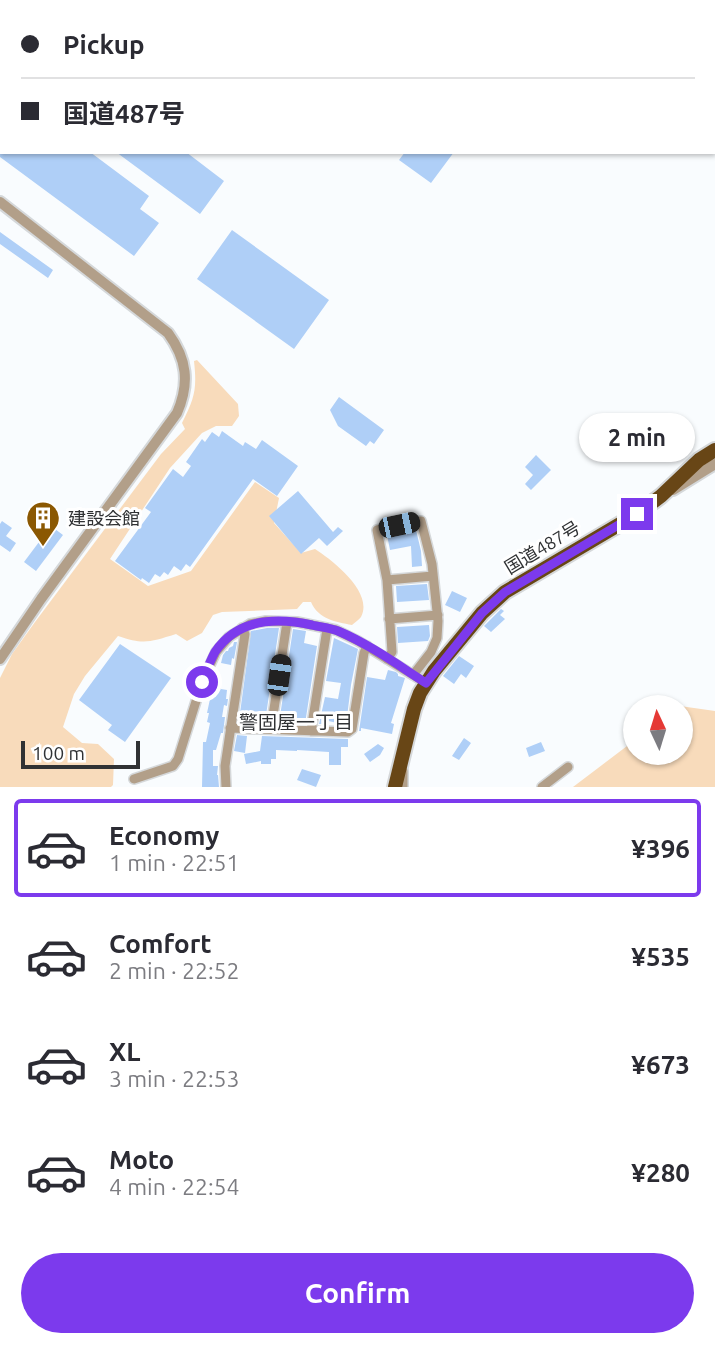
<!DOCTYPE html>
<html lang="en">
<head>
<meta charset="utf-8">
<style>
  body { margin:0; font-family:Ubuntu,"Noto Sans JP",sans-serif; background:#f2f2f3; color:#2b2b33; height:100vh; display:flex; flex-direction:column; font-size:26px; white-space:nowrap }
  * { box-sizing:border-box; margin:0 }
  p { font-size:23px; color:#7c7c81 }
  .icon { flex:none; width:38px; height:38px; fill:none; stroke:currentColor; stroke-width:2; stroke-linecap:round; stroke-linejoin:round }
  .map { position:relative; height:787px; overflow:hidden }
  .drawer { display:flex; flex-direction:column; background:#fff; flex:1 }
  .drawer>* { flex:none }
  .top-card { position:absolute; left:0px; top:0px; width:716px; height:154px; box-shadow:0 2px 5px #0004; display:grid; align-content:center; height:154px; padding:0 21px; background:#fff }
  .needle { width:46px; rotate:356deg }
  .buttons { position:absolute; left:623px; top:695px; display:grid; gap:14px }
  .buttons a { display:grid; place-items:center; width:70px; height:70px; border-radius:50%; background:#fff; box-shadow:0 2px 5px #0004; font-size:35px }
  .scale { position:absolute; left:21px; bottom:18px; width:119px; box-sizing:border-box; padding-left:7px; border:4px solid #303234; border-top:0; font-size:19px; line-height:24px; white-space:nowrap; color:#303234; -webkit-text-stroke:5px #fff; paint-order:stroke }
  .end { position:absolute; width:32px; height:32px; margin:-16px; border:9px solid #7c3aed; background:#fff; box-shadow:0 0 0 4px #fff }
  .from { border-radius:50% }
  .bubble { position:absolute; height:49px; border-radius:24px; background:#fff; box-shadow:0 2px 5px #0004; font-size:23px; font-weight:600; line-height:49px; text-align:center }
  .car { position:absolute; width:21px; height:42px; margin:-21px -10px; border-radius:9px; box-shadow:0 0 5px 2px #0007; background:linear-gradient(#222 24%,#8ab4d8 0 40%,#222 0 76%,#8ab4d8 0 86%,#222 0) }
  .top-card b { display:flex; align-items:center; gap:24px; height:66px; font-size:26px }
  .top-card b+b { border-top:2px solid #e1e1e2 }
  .top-card i { width:18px; height:18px; background:#2b2b33 }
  ul { padding:12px 0 0; list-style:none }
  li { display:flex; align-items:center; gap:21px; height:98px; margin:0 14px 10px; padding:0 7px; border:4px solid transparent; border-radius:7px }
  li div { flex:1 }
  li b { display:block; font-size:26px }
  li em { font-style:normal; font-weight:600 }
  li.current { border-color:#7c3aed }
  li>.icon { width:63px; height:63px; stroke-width:1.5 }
  .action { display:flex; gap:14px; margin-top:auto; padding:14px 21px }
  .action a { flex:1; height:80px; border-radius:42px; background:#7c3aed; color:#fff; font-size:28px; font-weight:600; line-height:80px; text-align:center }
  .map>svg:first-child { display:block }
  .green { fill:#f8dbbb }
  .building { fill:#afcff7 }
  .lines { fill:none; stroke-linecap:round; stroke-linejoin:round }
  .minor-casing { stroke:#d5d8da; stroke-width:12 }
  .tertiary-casing { stroke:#d5d8da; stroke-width:14 }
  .trunk-casing { stroke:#d5d8da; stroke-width:18 }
  .minor { stroke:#b29f89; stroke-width:9 }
  .tertiary { stroke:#b29f89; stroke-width:10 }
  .trunk { stroke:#684616; stroke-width:14 }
  .route { stroke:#7c3aed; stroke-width:9 }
  .labels { text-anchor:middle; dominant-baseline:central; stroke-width:6; stroke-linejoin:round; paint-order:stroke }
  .poi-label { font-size:18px; fill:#303234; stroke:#fff; text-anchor:start }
  .street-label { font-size:18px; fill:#303234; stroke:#fff }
  .neighbourhood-label { font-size:19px; fill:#303234; stroke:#fff }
</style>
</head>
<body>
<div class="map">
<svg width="715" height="787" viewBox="0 0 715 787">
  <rect width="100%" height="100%" fill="#f9fcfe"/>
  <!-- green -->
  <path class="green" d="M 197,360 L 238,404 L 239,416 L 232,426 L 216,426 L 202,433 L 170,468 L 110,559 L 148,586 L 191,571 L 255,482 L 279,498 L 274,523 L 301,553 L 315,549 C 332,560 374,592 361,617 C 359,620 355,622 352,625 C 336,622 318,619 311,602 L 303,602 L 297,609 L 222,612 L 213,615 L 202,633 L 187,641 L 176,634 C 150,642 144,645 118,636 L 85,676 L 74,694 L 63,727 L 82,743 L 98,744 L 114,759 L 113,785 L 111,787 L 0,787 L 0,678 L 12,654 L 35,622 L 161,454 L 185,429 L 182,423 C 195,397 197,389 194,361 Z
    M 680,706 L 715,711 L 715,787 L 573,787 L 635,740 L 635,752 L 681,752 Z"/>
  <!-- building -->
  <path class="building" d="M 0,152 L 90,152 L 149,196 L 140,209 L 159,223 L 134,256 L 0,157 Z
    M 116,152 L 186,152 L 224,181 L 200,214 Z
    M 405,152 L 454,152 L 431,183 L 399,160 Z
    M 232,230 L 329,300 L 294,349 L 197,279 Z
    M 0,232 L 53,270 L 48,278 L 0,244 Z
    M 339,397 L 384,430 L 374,444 L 370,441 L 366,446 L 338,426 L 330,410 Z
    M 222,431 L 243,446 L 245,442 L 256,449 L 262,440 L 298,466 L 277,496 L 253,479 L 190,567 L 186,564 L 181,571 L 174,566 L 168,575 L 164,572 L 160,577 L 155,574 L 149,583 L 142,578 L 141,580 L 115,561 L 151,512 L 145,508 L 173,469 L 183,477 L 191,466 L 186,462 L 202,439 L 205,442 L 212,432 L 219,437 Z
    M 536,455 L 551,470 L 531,490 L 525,484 L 533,475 L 525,467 Z
    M 298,491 L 333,532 L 338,527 L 343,531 L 327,546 L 319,538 L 301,554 L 269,516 Z
    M 2,521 L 12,528 L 6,536 L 16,543 L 10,552 L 0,545 L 0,524 Z
    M 51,526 L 63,535 L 36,571 L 24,562 Z
    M 416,530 L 421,551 L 422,566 L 412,567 L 411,546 L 390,550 L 387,535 Z
    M 427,584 L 429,600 L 397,602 L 396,586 Z
    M 452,591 L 467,598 L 460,612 L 445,605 Z
    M 501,609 L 504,611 L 500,615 L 505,619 L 491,632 L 484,626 Z
    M 429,625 L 430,636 L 428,641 L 398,643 L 397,627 Z
    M 267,628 L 279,628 L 265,722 L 243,721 L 244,714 L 240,713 L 251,631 Z
    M 293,629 L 306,631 L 304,643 L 317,646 L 305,724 L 279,723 Z
    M 334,638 L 358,649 L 351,685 L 346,725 L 324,720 L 324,724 L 319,724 L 325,697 L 338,699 L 341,683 L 326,681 Z
    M 234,642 L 237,642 L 234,659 L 232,658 L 231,665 L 221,663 L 223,655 L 226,651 L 228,651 L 229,648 L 233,646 Z
    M 120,644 L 171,678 L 125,742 L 108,730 L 112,725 L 79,700 Z
    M 459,656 L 474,666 L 466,678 L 461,674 L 454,684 L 443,676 Z
    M 388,670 L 396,672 L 398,674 L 398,676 L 405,678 L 391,723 L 394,724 L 392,734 L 361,728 L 361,731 L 359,731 L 367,677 L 385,680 Z
    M 213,685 L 221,687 L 221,689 L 227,690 L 226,699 L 228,699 L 227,706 L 224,705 L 222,717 L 225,717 L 223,733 L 221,733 L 216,750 L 213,750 L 213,766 L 218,766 L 217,775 L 218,775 L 219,787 L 202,787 L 203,742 L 206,742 L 210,723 L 207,722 L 209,713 L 207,713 Z
    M 237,735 L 247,736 L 245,753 L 234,751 Z
    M 262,736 L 348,739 L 348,747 L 341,747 L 341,765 L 329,765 L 329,752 L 297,750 L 297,751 L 276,750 L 276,759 L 271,759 L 271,764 L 261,764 L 261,761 L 246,764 L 244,754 L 260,751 Z
    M 464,738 L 471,743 L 459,760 L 452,756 Z
    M 541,742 L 545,751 L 529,757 L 526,748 Z
    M 378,744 L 384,748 L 380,755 L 370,762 L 364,754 Z
    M 302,769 L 321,775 L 316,787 L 297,780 Z"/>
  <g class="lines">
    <!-- minor casing -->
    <g class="minor-casing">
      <path id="minor" d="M 500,0 L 502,2
        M 387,580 L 433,576
        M 389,619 L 438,615
        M 387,659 L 392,652 L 387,580 L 377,530 L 421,521 L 432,564 L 438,621 L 437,638 L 431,652 L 413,675
        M 230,728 L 348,732 L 352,729 L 364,653 L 367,646
        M 271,729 L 287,622
        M 311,731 L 327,629
        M 403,771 L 403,787
        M 134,779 L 173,766 L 178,759 L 202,682 L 216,652 L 229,637 L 250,624 L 266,621 L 297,622 L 336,630 L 358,641 L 426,683
        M 226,787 L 225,766 L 245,634 L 242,628
        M 542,787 L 568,767"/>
    </g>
    <!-- tertiary casing -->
    <g class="tertiary-casing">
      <path id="tertiary" d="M 0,202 L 168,333 C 187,359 190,383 177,413 L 41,599 L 0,659
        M 673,490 L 715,464"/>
    </g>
    <!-- trunk casing -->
    <g class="trunk-casing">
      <path id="trunk" d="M 395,787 L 414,709 L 420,693 L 434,671 L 482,613 L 505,592 L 637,514 L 661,496 L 699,460 L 715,450"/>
    </g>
    <!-- minor -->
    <use href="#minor" class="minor"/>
    <!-- tertiary -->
    <use href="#tertiary" class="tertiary"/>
    <!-- trunk -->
    <use href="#trunk" class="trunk"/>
  </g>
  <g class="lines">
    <!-- route -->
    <path class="route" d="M 202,682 C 206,672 210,661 215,652 C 238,618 276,617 312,625 C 320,627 330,628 338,631 C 369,644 398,665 426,683 L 482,613 L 505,592 L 637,514"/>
  </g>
  <!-- icons -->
  <defs>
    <g id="building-pin" transform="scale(1.75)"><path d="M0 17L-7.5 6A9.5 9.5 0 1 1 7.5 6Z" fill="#8b5802" stroke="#fff"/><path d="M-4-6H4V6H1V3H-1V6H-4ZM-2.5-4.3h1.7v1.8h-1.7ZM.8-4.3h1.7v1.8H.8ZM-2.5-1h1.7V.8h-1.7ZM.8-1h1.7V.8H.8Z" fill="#fff"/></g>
  </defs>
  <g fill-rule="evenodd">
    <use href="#building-pin" x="43" y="518"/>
  </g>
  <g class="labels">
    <!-- poi labels -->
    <g class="poi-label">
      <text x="68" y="518">建設会館</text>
    </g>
    <!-- street labels -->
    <g class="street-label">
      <text transform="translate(542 547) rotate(-31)">国道487号</text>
    </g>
    <!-- neighbourhood labels -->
    <g class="neighbourhood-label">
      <text x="296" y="722">警固屋一丁目</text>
    </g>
  </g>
</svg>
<div class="buttons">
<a><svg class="needle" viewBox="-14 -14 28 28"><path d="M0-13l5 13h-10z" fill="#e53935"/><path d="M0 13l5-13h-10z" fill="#7c7c81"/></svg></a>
</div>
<div class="scale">100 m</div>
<i class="end from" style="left:202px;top:682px"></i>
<i class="end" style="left:637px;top:514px"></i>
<div class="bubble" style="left:579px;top:413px;width:116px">2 min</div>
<i class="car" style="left:399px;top:525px;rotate:78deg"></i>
<i class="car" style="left:279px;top:675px;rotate:8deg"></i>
<div class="top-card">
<b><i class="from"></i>Pickup</b>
<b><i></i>国道487号</b>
</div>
</div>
<section class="drawer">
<ul>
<li class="current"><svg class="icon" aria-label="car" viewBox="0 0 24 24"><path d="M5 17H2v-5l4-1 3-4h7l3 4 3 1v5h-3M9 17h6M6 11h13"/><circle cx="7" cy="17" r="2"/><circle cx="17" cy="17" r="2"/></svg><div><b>Economy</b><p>1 min · 22:51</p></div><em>¥396</em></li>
<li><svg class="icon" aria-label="car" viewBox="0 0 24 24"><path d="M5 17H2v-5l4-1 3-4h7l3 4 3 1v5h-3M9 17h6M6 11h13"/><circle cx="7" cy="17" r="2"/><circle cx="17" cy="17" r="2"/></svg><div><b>Comfort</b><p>2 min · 22:52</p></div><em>¥535</em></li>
<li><svg class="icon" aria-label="car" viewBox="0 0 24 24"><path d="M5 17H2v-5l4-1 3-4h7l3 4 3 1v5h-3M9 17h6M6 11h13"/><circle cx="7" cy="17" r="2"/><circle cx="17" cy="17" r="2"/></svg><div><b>XL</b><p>3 min · 22:53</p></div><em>¥673</em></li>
<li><svg class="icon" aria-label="car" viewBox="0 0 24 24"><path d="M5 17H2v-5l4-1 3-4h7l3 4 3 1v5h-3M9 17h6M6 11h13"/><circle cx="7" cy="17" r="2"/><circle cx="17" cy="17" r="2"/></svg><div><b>Moto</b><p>4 min · 22:54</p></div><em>¥280</em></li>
</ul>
<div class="action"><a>Confirm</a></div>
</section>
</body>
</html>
